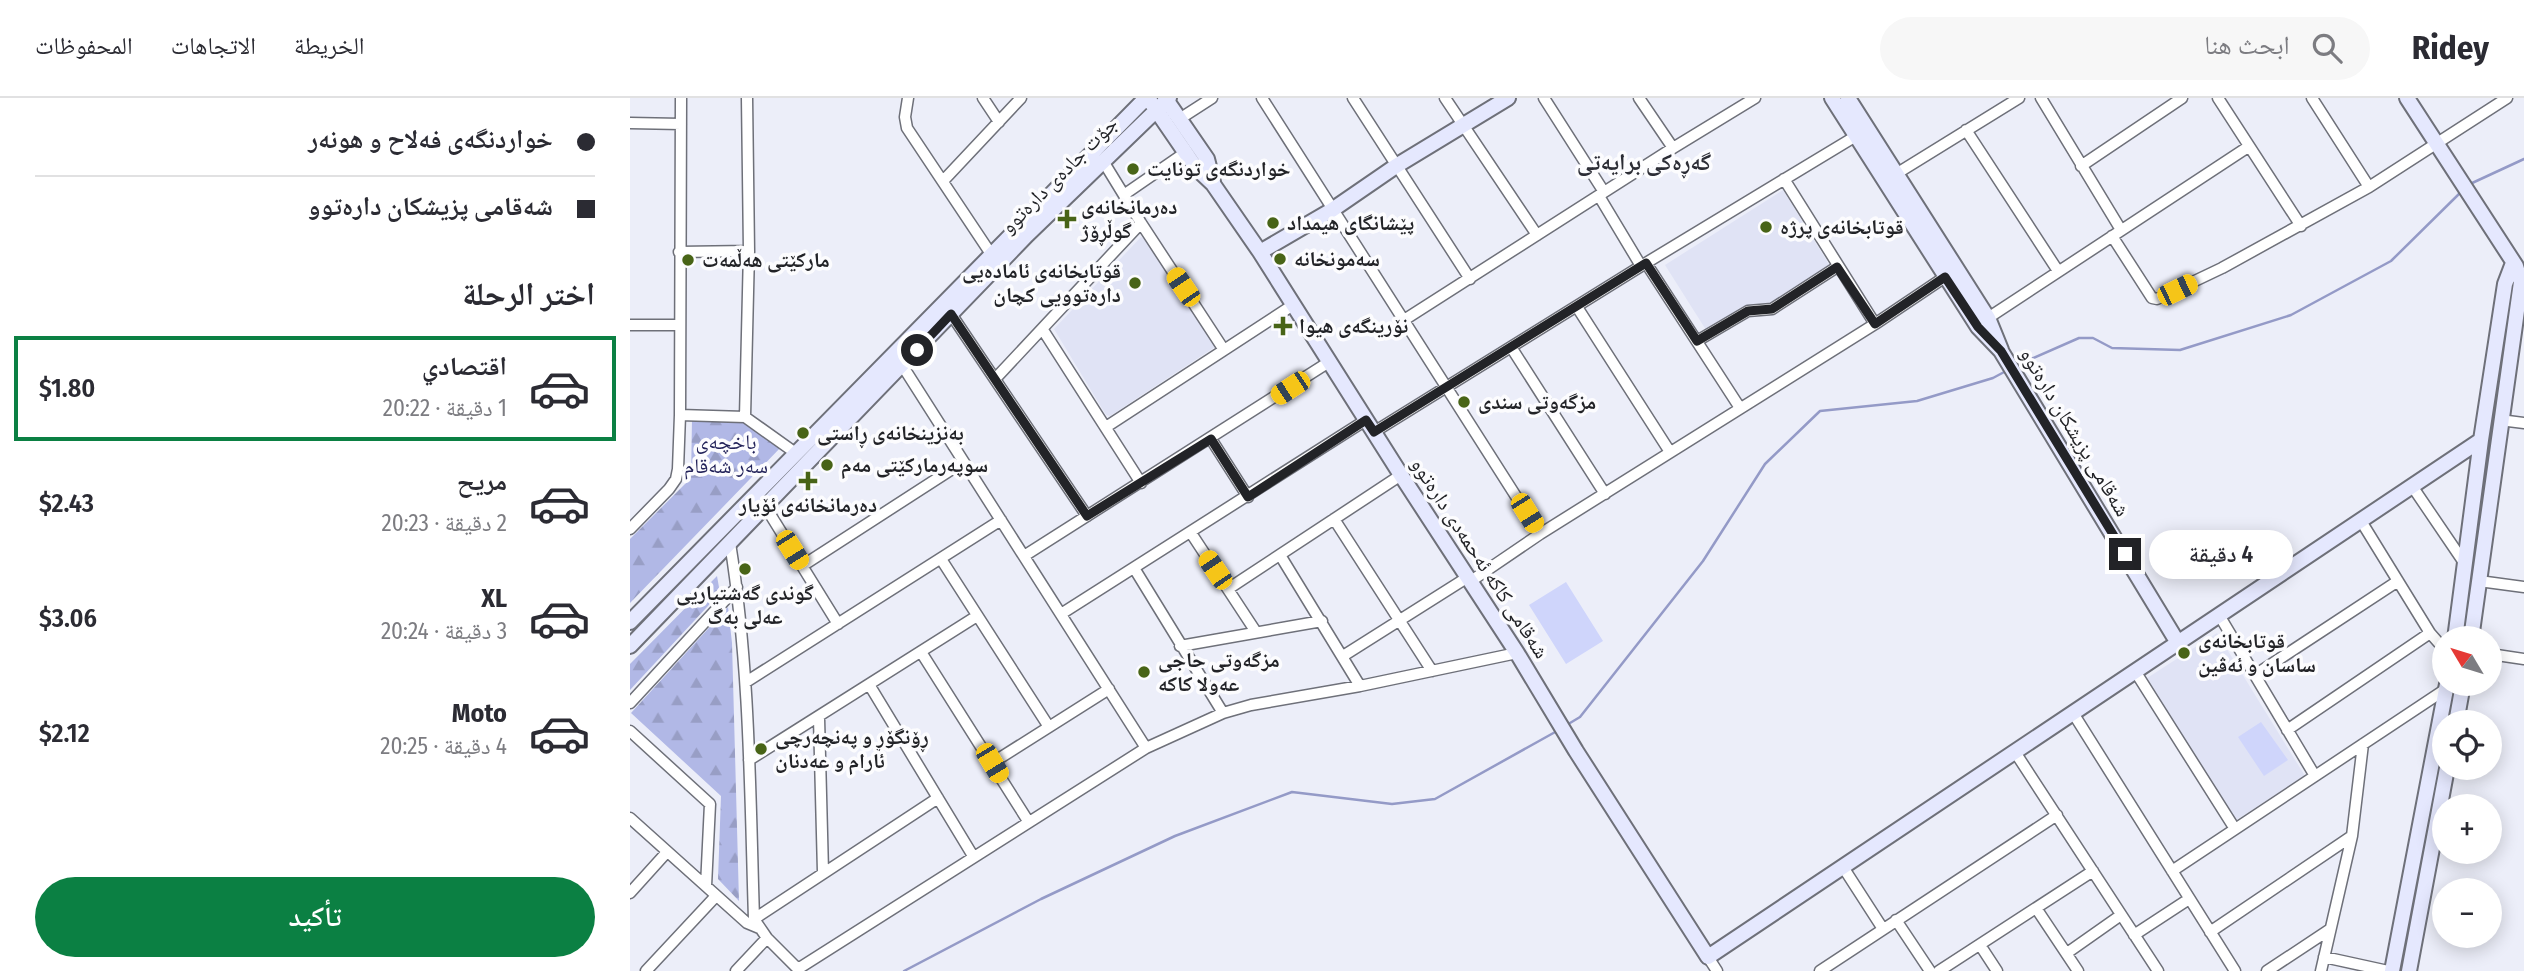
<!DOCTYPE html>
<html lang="ar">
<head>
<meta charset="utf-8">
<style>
  body { margin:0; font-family:"Fira Sans Condensed","Noto Naskh Arabic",sans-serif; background:#f7f7f7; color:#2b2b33; direction:rtl; height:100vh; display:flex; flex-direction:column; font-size:26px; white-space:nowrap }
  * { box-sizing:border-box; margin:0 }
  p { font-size:23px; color:#7c7c81 }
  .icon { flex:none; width:38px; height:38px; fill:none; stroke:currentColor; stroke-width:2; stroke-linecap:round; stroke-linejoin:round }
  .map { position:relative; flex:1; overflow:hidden; direction:ltr }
  .panel { display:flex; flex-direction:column; background:#fff; width:630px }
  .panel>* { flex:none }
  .guide { display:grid; align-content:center; height:154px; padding:0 35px; background:#fff }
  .needle { width:46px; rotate:308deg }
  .fabs { position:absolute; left:1802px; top:528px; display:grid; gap:14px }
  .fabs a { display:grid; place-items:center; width:70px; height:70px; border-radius:50%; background:#fff; box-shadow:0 4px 18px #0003; font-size:35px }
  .end { position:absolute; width:32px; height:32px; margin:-16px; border:9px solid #222327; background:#fff; box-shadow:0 0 0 4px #fff }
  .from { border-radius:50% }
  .bubble { position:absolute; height:49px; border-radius:24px; background:#fff; box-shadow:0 4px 18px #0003; font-size:23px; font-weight:600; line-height:49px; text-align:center; direction:rtl }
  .car { position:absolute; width:21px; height:42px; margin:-21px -10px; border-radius:9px; box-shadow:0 0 5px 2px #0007; background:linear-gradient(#f5c518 24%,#345 0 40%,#f5c518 0 76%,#345 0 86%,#f5c518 0) }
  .guide b { display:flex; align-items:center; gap:24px; height:66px; font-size:26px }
  .guide b+b { border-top:2px solid #e1e1e2 }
  .guide i { width:18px; height:18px; background:#2b2b33 }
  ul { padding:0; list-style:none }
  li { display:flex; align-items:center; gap:21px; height:105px; margin:0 14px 10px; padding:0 21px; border:4px solid transparent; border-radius:0px }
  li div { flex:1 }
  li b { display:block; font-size:26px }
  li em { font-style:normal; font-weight:600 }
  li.on { border-color:#0b8043 }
  li>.icon { width:63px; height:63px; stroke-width:1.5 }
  h2 { padding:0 35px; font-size:32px; line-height:84px }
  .primary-button { display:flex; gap:14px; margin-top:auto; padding:14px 35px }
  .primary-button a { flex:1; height:80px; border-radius:42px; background:#0b8043; color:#fff; font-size:28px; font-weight:600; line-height:80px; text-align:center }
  header { display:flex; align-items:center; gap:42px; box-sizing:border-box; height:98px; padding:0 35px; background:#fff; border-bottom:2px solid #e1e1e2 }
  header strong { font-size:33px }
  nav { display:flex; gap:38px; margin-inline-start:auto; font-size:24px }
  .search { width:490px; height:63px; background:#f7f7f7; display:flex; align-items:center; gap:18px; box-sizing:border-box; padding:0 24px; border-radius:38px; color:#7c7c81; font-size:26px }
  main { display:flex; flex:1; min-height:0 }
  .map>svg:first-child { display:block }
  .built { fill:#e0e3f5 }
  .forest { fill:url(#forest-firs) }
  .pitch { fill:#cfd5fb }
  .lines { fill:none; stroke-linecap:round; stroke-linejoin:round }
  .stream { stroke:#949ac7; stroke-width:2.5 }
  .street-casing { stroke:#6e7079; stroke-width:13 }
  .secondary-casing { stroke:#6e7079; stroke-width:18 }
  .street { stroke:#fff; stroke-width:10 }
  .secondary { stroke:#e5e8fe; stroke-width:14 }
  .route { stroke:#222327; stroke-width:9 }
  .poi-dot { fill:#486417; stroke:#fcfcfe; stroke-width:2.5 }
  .labels { text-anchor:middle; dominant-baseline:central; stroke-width:7; stroke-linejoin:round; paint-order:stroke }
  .poi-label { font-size:21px; font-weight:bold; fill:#222327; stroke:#fcfcfe; text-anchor:start }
  .street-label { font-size:21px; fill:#222327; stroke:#fcfcfe }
  .park-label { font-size:21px; fill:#222259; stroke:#fcfcfe }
  .neighbourhood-label { font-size:23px; font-weight:bold; fill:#2c2d35; stroke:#fcfcfe }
</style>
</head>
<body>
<header>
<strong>Ridey</strong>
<div class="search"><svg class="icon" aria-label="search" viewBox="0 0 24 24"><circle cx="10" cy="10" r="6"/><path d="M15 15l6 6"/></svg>ابحث هنا</div>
<nav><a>الخريطة</a><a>الاتجاهات</a><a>المحفوظات</a></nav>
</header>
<main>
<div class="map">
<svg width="1894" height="873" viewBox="0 0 1894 873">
  <defs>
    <pattern id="forest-firs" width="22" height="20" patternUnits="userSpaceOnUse" patternTransform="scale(1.75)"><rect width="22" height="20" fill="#b1b8e6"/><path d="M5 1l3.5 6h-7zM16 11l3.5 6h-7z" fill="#989ec5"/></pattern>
  </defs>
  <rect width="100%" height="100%" fill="#eceef9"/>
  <!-- built -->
  <path class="built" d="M 1153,92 L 1200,168 L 1142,205 L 1121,206 L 1078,235 L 1035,167 Z
    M 511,139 L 517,142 L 585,249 L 480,318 L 476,317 L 424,231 Z
    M 1587,535 L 1675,678 L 1603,724 L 1514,582 Z"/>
  <!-- forest -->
  <path class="forest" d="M 62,321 L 109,321 L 152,348 L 0,505 L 0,441 L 61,380 Z
    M 87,478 L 90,495 L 0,592 L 0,566 Z
    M 98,509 L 102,545 L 109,803 L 88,781 L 91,698 L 1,615 Z"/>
  <!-- pitch -->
  <path class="pitch" d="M 936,484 L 973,543 L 936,566 L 899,507 Z
    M 1631,624 L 1658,662 L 1634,678 L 1608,639 Z"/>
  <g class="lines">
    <!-- stream -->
    <path class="stream" d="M 1840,86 L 1894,61
      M 1385,268 L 1449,240 L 1463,240 L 1482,250 L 1550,252 L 1661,217 L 1761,163 L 1832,93
      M 935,628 L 950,619 L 1073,463 L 1135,366 L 1190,313 L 1287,303 L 1363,280 L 1376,273
      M 274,873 L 411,801 L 545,738 L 662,694 L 762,706 L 805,701 L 927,633"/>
    <!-- street casing -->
    <g class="street-casing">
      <path id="street" d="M 278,0 L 275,19 L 277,30 L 361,156
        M 353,0 L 369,24
        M 632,0 L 910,436
        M 723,0 L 840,181
        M 815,0 L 907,137
        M 914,0 L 974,94
        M 1009,0 L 1043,50
        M 1411,0 L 1491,132
        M 1588,0 L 1671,128
        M 1682,0 L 1739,89
        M 551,20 L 582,0
        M 0,25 L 51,26
        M 1336,32 L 1428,173
        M 473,63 L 511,125 L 594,252
        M 1451,68 L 1552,0
        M 1266,76 L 1389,0
        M 1154,81 L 1245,226
        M 313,83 L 391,0
        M 495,96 L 556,54
        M 969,98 L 1011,168
        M 1482,138 L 1522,200 L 1527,201 L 1592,170 L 1739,89 L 1877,0
        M 49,154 L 119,153
        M 1016,165 L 1110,310
        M 947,209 L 1040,354
        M 321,216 L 457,418
        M 1358,220 L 1618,49
        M 774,222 L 1043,50 L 1125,0
        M 0,227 L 49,227
        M 413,232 L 511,385
        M 1067,243 L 1118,213 L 1142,211 L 1207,169
        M 881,249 L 975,396
        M 272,267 L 516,650
        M 365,281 L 511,125
        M 50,317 L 115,319 L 167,356
        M 115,319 L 119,153 L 117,0
        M 1870,322 L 1894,325
        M 476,329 L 663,207
        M 744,334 L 1016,165 L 1226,38
        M 581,341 L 618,399
        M 1782,388 L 1835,466
        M 135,408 L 208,526
        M 704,421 L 802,573
        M 1731,423 L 1800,535 L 1815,552
        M 0,431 L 39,391 L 46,381 L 48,371 L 50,317 L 51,0
        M 561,435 L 626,534
        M 100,445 C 120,569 120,695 124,821 L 137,840 L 166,869 L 171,869 L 516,650 L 593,615 L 621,607 L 730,588 L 887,555
        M 650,457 L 730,588
        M 394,458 L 699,264
        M 311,461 L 419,629
        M 172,468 L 333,364
        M 504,470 L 593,615
        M 841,483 L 910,436 L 1245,226 L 1315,179
        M 1849,483 L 1894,489
        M 598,491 L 771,377
        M 431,516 L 736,322
        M 1589,517 L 1685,678
        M 550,548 L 692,523
        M 291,554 L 398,723
        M 1860,556 L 1894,561
        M 713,558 L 838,479
        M 1505,573 L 1605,731
        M 1625,577 L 1768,483
        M 116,584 L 371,422
        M 240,588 L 343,758
        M 0,605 L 107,489
        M 1443,615 L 1605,873
        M 189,620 L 193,774
        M 1657,632 L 1800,535
        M 0,633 L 80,706 L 76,788
        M 1385,654 L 1528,873
        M 119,662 L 347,518
        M 362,665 L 479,591
        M 0,720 L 117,825 L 129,830
        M 1213,769 L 1253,831
        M 1542,773 L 1816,591
        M 0,795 L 37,754
        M 1406,810 L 1448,873
        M 124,821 L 308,700
        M 1266,822 L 1300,873
        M 1580,834 L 1722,738
        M 1504,837 L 1559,801
        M 1350,847 L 1367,873
        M 1437,855 L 1491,817
        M 1078,859 L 1087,873
        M 1694,859 L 1758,873
        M 16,873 L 86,798
        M 106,873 L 137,840
        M 1190,873 L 1427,717
        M 1309,873 L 1463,773
        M 1637,873 L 1699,832
        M 1691,873 L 1722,738 L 1733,646"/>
    </g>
    <!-- secondary casing -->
    <g class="secondary-casing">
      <path id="secondary" d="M 518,0 L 566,70 L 583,86 L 630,154 L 771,377 L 887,555 L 946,653 L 1078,859 L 1851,342
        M 535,0 L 577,61 L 583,84
        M 1202,0 L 1348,229 L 1371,253 L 1548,545
        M 1218,0 L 1358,220 L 1371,252
        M 1777,0 L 1886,168 L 1891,184 L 1841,541
        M 630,154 L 702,112 L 766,68 L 878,0
        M 0,524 L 516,0
        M 1825,541 L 1851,342 L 1875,186 L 1883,165
        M 0,548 L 397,137 L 539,0
        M 1826,625 L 1833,586
        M 1762,873 L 1817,586
        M 1779,873 L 1817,670"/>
    </g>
    <!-- street -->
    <use href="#street" class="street"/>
    <!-- secondary -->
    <use href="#secondary" class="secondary"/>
  </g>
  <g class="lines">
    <!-- route -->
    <path class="route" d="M 287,252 L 321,216 L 457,418 L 581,341 L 618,399 L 736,322 L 744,334 L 1016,165 L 1067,243 L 1118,213 L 1142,211 L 1207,169 L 1245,226 L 1315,179 L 1348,229 L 1371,253 L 1495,456"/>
  </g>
  <!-- markers -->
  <g class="poi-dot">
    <circle cx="503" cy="71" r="7"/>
    <path d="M433.5 110.5h7v7h7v7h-7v7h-7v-7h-7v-7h7z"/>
    <circle cx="643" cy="125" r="7"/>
    <circle cx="1136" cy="129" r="7"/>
    <circle cx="650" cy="161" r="7"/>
    <circle cx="58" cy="162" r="7"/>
    <circle cx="505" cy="185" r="7"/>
    <path d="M649.5 217.5h7v7h7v7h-7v7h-7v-7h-7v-7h7z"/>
    <circle cx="834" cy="304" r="7"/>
    <circle cx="173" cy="335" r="7"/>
    <circle cx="197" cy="367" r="7"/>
    <path d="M174.5 372.5h7v7h7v7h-7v7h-7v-7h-7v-7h7z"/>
    <circle cx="115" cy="471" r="7"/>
    <circle cx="1554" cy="555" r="7"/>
    <circle cx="514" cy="574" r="7"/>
    <circle cx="131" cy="651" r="7"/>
  </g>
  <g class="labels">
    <!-- poi labels -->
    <g class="poi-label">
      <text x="517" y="71">خواردنگەی تونایت</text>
      <text x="451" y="109">دەرمانخانەی<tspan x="451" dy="24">گوڵڕۆژ</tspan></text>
      <text x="657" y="125">پێشانگای هیمداد</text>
      <text x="1150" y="129">قوتابخانەی پرژە</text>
      <text x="664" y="161">سەمونخانە</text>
      <text x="72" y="162">مارکێتی هەڵمەت</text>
      <text x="491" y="173" text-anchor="end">قوتابخانەی ئامادەیی<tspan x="491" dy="24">دارەتوویی کچان</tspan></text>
      <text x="669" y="228">نۆرینگەی هیوا</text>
      <text x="848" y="304">مزگەوتی سندی</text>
      <text x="187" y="335">بەنزینخانەی ڕاستی</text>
      <text x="211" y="367">سوپەرمارکێتی مەم</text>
      <text x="178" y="407" text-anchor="middle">دەرمانخانەی ئۆیار</text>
      <text x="115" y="495" text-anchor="middle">گوندی گەشتیاریی<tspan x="115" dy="24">عەلی بەگ</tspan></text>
      <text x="1568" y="543">قوتابخانەی<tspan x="1568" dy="24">ساسان و ئەڤین</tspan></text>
      <text x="528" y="562">مزگەوتی حاجی<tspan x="528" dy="24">عەولا کاکە</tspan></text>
      <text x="145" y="639">ڕۆنگۆڕ و پەنچەرچی<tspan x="145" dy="24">ئارام و عەدنان</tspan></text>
    </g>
    <!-- street labels -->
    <g class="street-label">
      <text transform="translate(429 77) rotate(-45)">جۆت جادەی دارەتوو</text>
      <text transform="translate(1445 334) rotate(59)">شەقامی پزیشکان دارەتوو</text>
      <text transform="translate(850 460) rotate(57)">شەقامی کاکە ئەحمەدی دارەتوو</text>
    </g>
    <!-- park labels -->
    <g class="park-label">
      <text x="96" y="344">باخچەی<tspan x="96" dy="24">سەر شەقام</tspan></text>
    </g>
    <!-- neighbourhood labels -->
    <g class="neighbourhood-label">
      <text x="1014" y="64">گەڕەکی برایەتی</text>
    </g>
  </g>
</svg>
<div class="fabs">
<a><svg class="needle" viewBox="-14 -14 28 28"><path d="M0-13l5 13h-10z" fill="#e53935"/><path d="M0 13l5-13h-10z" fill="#7c7c81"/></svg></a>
<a><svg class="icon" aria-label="locate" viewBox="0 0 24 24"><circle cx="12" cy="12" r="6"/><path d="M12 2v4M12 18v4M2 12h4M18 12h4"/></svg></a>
<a>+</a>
<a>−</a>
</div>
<i class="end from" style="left:287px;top:252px"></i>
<i class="end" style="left:1495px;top:456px"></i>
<div class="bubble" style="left:1519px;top:432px;width:144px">4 دقيقة</div>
<i class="car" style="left:553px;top:189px;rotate:326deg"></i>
<i class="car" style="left:1547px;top:192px;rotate:64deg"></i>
<i class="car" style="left:660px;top:290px;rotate:237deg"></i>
<i class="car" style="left:897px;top:415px;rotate:148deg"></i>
<i class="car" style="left:162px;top:452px;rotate:148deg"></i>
<i class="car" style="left:585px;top:472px;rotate:326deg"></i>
<i class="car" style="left:362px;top:665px;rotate:149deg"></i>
</div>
<section class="panel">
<div class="guide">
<b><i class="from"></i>خواردنگەی فەلاح و هونەر</b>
<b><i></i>شەقامی پزیشکان دارەتوو</b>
</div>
<h2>اختر الرحلة</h2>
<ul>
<li class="on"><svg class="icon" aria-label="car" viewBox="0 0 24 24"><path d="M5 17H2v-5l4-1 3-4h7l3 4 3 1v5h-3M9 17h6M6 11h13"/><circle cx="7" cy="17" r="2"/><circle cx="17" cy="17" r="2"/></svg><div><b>اقتصادي</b><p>1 دقيقة · 20:22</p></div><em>$1.80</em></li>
<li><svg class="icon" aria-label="car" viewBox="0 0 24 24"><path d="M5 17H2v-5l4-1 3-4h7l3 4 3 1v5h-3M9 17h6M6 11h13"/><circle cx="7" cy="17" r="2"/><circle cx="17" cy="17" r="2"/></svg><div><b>مريح</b><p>2 دقيقة · 20:23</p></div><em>$2.43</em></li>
<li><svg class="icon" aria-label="car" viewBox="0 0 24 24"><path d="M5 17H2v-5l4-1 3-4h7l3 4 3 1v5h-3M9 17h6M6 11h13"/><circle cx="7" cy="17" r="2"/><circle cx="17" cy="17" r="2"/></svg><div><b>XL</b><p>3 دقيقة · 20:24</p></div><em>$3.06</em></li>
<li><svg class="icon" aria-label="car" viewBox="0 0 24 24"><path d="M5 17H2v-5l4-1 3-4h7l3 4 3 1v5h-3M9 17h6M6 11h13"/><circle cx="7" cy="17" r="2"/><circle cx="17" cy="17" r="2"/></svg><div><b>Moto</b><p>4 دقيقة · 20:25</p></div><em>$2.12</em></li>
</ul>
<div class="primary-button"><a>تأكيد</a></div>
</section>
</main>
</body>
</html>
